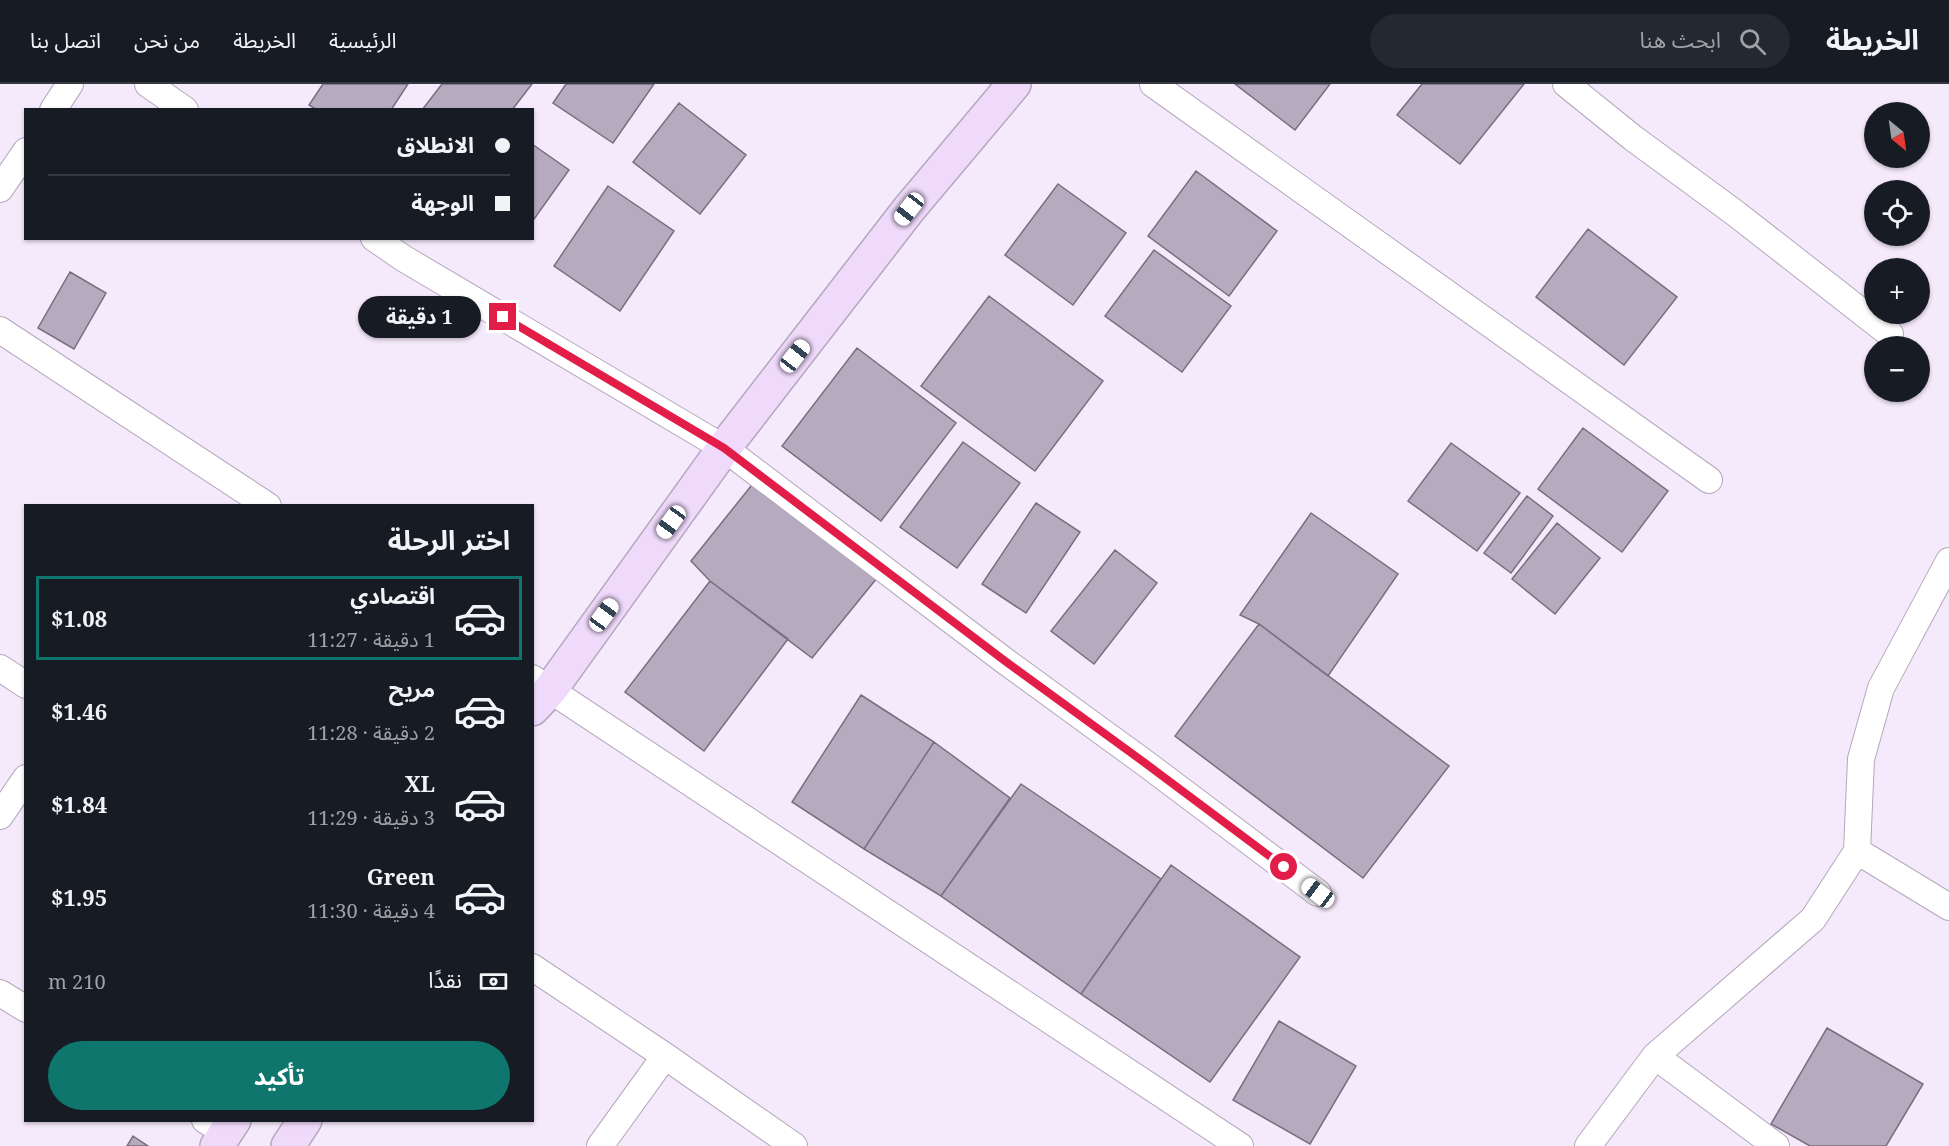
<!DOCTYPE html>
<html lang="ar">
<head>
<meta charset="utf-8">
<style>
  body { margin:0; font-family:"Noto Serif","Noto Sans Arabic",serif; background:#242831; color:#f1f3f6; direction:rtl; height:100vh; display:flex; flex-direction:column; font-size:22px; white-space:nowrap }
  * { box-sizing:border-box; margin:0 }
  p { font-size:20px; color:#9ea1a6 }
  .icon { flex:none; width:33px; height:33px; fill:none; stroke:currentColor; stroke-width:2; stroke-linecap:round; stroke-linejoin:round }
  .map { position:relative; flex:1; overflow:hidden; direction:ltr }
  .details { position:absolute; left:24px; top:420px; width:510px; height:618px; display:flex; flex-direction:column; background:#171b24; border-radius:0px; box-shadow:0 2px 4px #0004; direction:rtl }
  .details>* { flex:none }
  .hud { position:absolute; left:24px; top:24px; width:510px; height:132px; border-radius:0px; box-shadow:0 2px 4px #0004; direction:rtl; display:grid; align-content:center; height:132px; padding:0 24px; background:#171b24 }
  .needle { width:39px; rotate:151deg }
  .buttons { position:absolute; left:1864px; top:18px; display:grid; gap:12px }
  .buttons a { display:grid; place-items:center; width:66px; height:66px; border-radius:50%; background:#171b24; box-shadow:0 2px 4px #0004; font-size:30px }
  .end { position:absolute; width:27px; height:27px; margin:-14px; border:8px solid #e11d48; background:#fff; box-shadow:0 0 0 3px #fff }
  .from { border-radius:50% }
  .bubble { position:absolute; height:42px; border-radius:21px; background:#171b24; box-shadow:0 2px 4px #0004; font-size:20px; font-weight:700; line-height:42px; text-align:center; direction:rtl }
  .car { position:absolute; width:18px; height:36px; margin:-18px -9px; border-radius:8px; box-shadow:0 0 4px 2px #0007; background:linear-gradient(#fff 24%,#345 0 40%,#fff 0 76%,#345 0 86%,#fff 0) }
  .hud b { display:flex; align-items:center; gap:21px; height:57px; font-size:22px }
  .hud b+b { border-top:2px solid #363941 }
  .hud i { width:15px; height:15px; background:#f1f3f6 }
  ul { padding:0; list-style:none }
  li { display:flex; align-items:center; gap:18px; height:84px; margin:0 12px 9px; padding:0 12px; border:3px solid transparent; border-radius:0px }
  li div { flex:1 }
  li b { display:block; font-size:22px }
  li em { font-style:normal; font-weight:700 }
  li.current { border-color:#0f766e }
  li>.icon { width:54px; height:54px; stroke-width:1.5 }
  h2 { padding:0 24px; font-size:27px; line-height:72px }
  .pay { display:flex; align-items:center; gap:15px; height:66px; padding:0 24px; font-size:22px }
  .pay p { margin-inline-start:auto }
  .primary-button { display:flex; gap:12px; margin-top:auto; padding:12px 24px }
  .primary-button a { flex:1; height:69px; border-radius:36px; background:#0f766e; color:#fff; font-size:24px; font-weight:700; line-height:69px; text-align:center }
  header { display:flex; align-items:center; gap:36px; box-sizing:border-box; height:84px; padding:0 30px; background:#171b24; border-bottom:2px solid #363941 }
  header strong { font-size:28px }
  nav { display:flex; gap:33px; margin-inline-start:auto; font-size:21px }
  .search { width:420px; height:54px; background:#242831; display:flex; align-items:center; gap:15px; box-sizing:border-box; padding:0 21px; border-radius:33px; color:#9ea1a6; font-size:22px }
  .map>svg:first-child { display:block }
  .building { fill:#b6aabf; stroke:#796d81; stroke-width:1.5 }
  .lines { fill:none; stroke-linecap:round; stroke-linejoin:round }
  .street-casing { stroke:#b4a7bc; stroke-width:28 }
  .secondary-casing { stroke:#b4a7bc; stroke-width:36 }
  .street { stroke:#fff; stroke-width:26 }
  .secondary { stroke:#f0dafc; stroke-width:33 }
  .route { stroke:#e11d48; stroke-width:8 }
</style>
</head>
<body>
<header>
<strong>الخريطة</strong>
<div class="search"><svg class="icon" aria-label="search" viewBox="0 0 24 24"><circle cx="10" cy="10" r="6"/><path d="M15 15l6 6"/></svg>ابحث هنا</div>
<nav><a>الرئيسية</a><a>الخريطة</a><a>من نحن</a><a>اتصل بنا</a></nav>
</header>
<div class="map">
<svg width="1949" height="1062" viewBox="0 0 1949 1062">
  <rect width="100%" height="100%" fill="#f5eafc"/>
  <!-- building -->
  <path class="building" d="M 323,0 L 408,0 L 391,26 L 317,26 L 309,21 Z
    M 442,0 L 532,0 L 512,26 L 422,26 Z
    M 566,0 L 654,0 L 613,59 L 553,19 Z
    M 1235,0 L 1330,0 L 1295,46 Z
    M 1422,0 L 1524,0 L 1460,80 L 1397,31 Z
    M 679,19 L 746,71 L 700,130 L 633,78 Z
    M 532,60 L 569,86 L 532,138 Z
    M 1196,87 L 1277,147 L 1229,212 L 1148,152 Z
    M 1058,100 L 1126,149 L 1073,221 L 1005,171 Z
    M 608,102 L 674,147 L 620,227 L 554,182 Z
    M 1588,145 L 1677,213 L 1624,281 L 1536,213 Z
    M 1154,166 L 1231,222 L 1182,288 L 1105,232 Z
    M 70,188 L 106,209 L 74,265 L 38,244 Z
    M 989,212 L 1103,297 L 1035,387 L 921,302 Z
    M 857,264 L 956,339 L 881,437 L 782,362 Z
    M 1583,344 L 1668,407 L 1622,468 L 1538,405 Z
    M 963,358 L 1020,399 L 957,484 L 900,443 Z
    M 1451,359 L 1520,409 L 1477,467 L 1408,417 Z
    M 755,397 L 877,494 L 812,574 L 710,497 L 691,477 Z
    M 1527,412 L 1553,432 L 1511,489 L 1484,469 Z
    M 1036,419 L 1080,448 L 1026,529 L 982,500 Z
    M 1311,429 L 1398,490 L 1328,592 L 1259,540 L 1240,531 Z
    M 1557,439 L 1600,474 L 1555,530 L 1512,495 Z
    M 1115,466 L 1157,499 L 1094,580 L 1051,547 Z
    M 710,497 L 788,555 L 704,667 L 625,608 Z
    M 1259,540 L 1449,682 L 1363,794 L 1175,652 Z
    M 861,611 L 934,658 L 864,765 L 792,718 Z
    M 934,658 L 1010,714 L 941,812 L 864,765 Z
    M 1021,700 L 1161,795 L 1081,910 L 941,812 Z
    M 1171,781 L 1300,873 L 1210,998 L 1081,910 Z
    M 1279,937 L 1356,982 L 1310,1060 L 1233,1016 Z
    M 1827,944 L 1923,1000 L 1886,1062 L 1810,1062 L 1771,1040 Z
    M 133,1052 L 148,1062 L 127,1062 Z"/>
  <g class="lines">
    <!-- street casing -->
    <g class="street-casing">
      <path id="street" d="M 148,0 L 185,26
        M 1153,0 L 1709,396
        M 1566,0 L 1633,54 L 1735,129 L 1890,250
        M 53,26 L 70,0
        M 0,105 L 26,67
        M 374,154 L 403,174 L 724,364 L 1005,577 L 1145,679 L 1318,809
        M 0,246 L 268,422
        M 0,584 L 26,601
        M 532,594 L 1240,1062
        M 0,732 L 26,694
        M 1857,767 L 1949,823
        M 532,883 L 665,972 L 794,1062
        M 0,909 L 26,925
        M 1655,972 L 1776,1062
        M 205,1036 L 226,1049
        M 600,1062 L 665,972
        M 1588,1062 L 1655,972 L 1813,835 L 1857,767 L 1861,675 L 1881,604 L 1949,477"/>
    </g>
    <!-- secondary casing -->
    <g class="secondary-casing">
      <path id="secondary" d="M 532,625 L 550,606 L 724,364 L 909,125 L 1014,0
        M 217,1062 L 234,1036
        M 288,1062 L 305,1036"/>
    </g>
    <!-- street -->
    <use href="#street" class="street"/>
    <!-- secondary -->
    <use href="#secondary" class="secondary"/>
  </g>
  <g class="lines">
    <!-- route -->
    <path class="route" d="M 503,233 L 724,364 L 1005,577 L 1145,679 L 1284,783"/>
  </g>
</svg>
<div class="buttons">
<a><svg class="needle" viewBox="-14 -14 28 28"><path d="M0-13l5 13h-10z" fill="#e53935"/><path d="M0 13l5-13h-10z" fill="#9ea1a6"/></svg></a>
<a><svg class="icon" aria-label="locate" viewBox="0 0 24 24"><circle cx="12" cy="12" r="6"/><path d="M12 2v4M12 18v4M2 12h4M18 12h4"/></svg></a>
<a>+</a>
<a>−</a>
</div>
<i class="end from" style="left:1284px;top:783px"></i>
<i class="end" style="left:503px;top:233px"></i>
<div class="bubble" style="left:358px;top:212px;width:123px">1 دقيقة</div>
<i class="car" style="left:909px;top:125px;rotate:218deg"></i>
<i class="car" style="left:795px;top:272px;rotate:38deg"></i>
<i class="car" style="left:671px;top:438px;rotate:216deg"></i>
<i class="car" style="left:604px;top:531px;rotate:36deg"></i>
<i class="car" style="left:1318px;top:809px;rotate:307deg"></i>
<div class="hud">
<b><i class="from"></i>الانطلاق</b>
<b><i></i>الوجهة</b>
</div>
<section class="details">
<h2>اختر الرحلة</h2>
<ul>
<li class="current"><svg class="icon" aria-label="car" viewBox="0 0 24 24"><path d="M5 17H2v-5l4-1 3-4h7l3 4 3 1v5h-3M9 17h6M6 11h13"/><circle cx="7" cy="17" r="2"/><circle cx="17" cy="17" r="2"/></svg><div><b>اقتصادي</b><p>1 دقيقة · 11:27</p></div><em>$1.08</em></li>
<li><svg class="icon" aria-label="car" viewBox="0 0 24 24"><path d="M5 17H2v-5l4-1 3-4h7l3 4 3 1v5h-3M9 17h6M6 11h13"/><circle cx="7" cy="17" r="2"/><circle cx="17" cy="17" r="2"/></svg><div><b>مريح</b><p>2 دقيقة · 11:28</p></div><em>$1.46</em></li>
<li><svg class="icon" aria-label="car" viewBox="0 0 24 24"><path d="M5 17H2v-5l4-1 3-4h7l3 4 3 1v5h-3M9 17h6M6 11h13"/><circle cx="7" cy="17" r="2"/><circle cx="17" cy="17" r="2"/></svg><div><b>XL</b><p>3 دقيقة · 11:29</p></div><em>$1.84</em></li>
<li><svg class="icon" aria-label="car" viewBox="0 0 24 24"><path d="M5 17H2v-5l4-1 3-4h7l3 4 3 1v5h-3M9 17h6M6 11h13"/><circle cx="7" cy="17" r="2"/><circle cx="17" cy="17" r="2"/></svg><div><b>Green</b><p>4 دقيقة · 11:30</p></div><em>$1.95</em></li>
</ul>
<div class="pay"><svg class="icon" aria-label="cash" viewBox="0 0 24 24"><path d="M3 7h18v10H3z"/><circle cx="12" cy="12" r="2"/></svg>نقدًا<p>210 m</p></div>
<div class="primary-button"><a>تأكيد</a></div>
</section>
</div>
</body>
</html>
